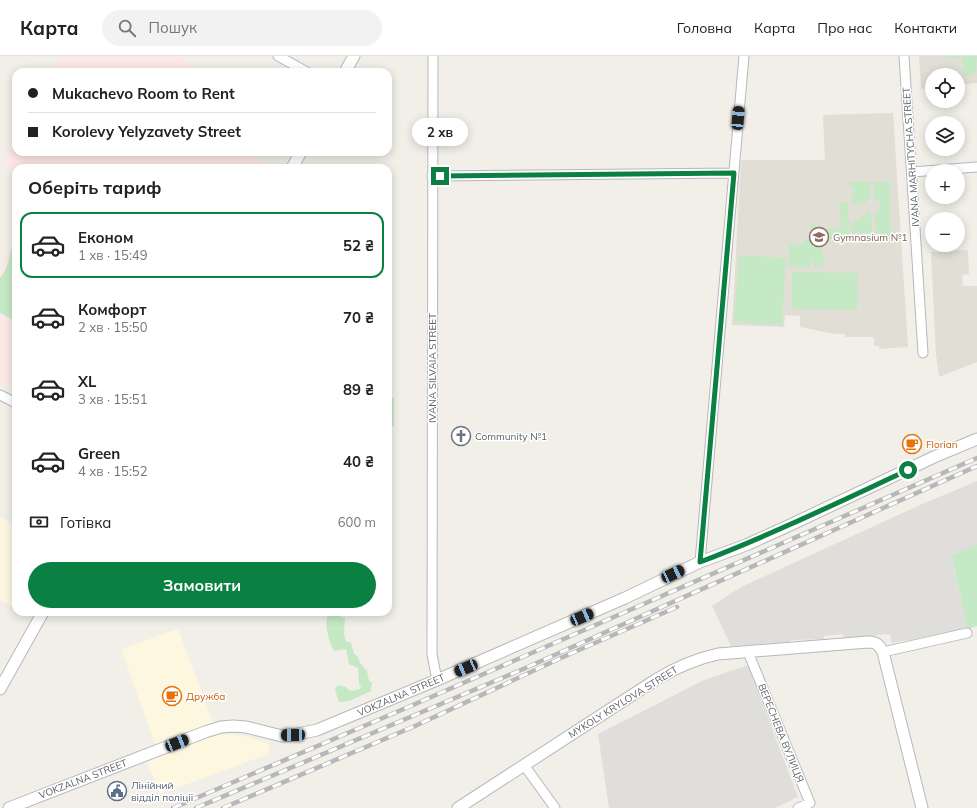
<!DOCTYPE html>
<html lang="uk">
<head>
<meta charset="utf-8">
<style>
  body { margin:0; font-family:Mulish,sans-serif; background:#f2f2f2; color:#222; height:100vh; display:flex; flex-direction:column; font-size:15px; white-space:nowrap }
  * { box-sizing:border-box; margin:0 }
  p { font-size:13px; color:#767676 }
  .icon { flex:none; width:22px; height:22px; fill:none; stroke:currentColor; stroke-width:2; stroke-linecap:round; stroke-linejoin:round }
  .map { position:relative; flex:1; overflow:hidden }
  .drawer { position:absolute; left:12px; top:108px; width:380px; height:452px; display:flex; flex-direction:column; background:#fff; border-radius:12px; box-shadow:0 2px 10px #0003 }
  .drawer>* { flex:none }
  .top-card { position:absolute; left:12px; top:12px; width:380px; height:88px; border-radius:12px; box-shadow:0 2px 10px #0003; display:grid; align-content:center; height:88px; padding:0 16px; background:#fff }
  .controls { position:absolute; left:925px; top:12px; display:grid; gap:8px }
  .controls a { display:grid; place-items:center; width:40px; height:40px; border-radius:50%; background:#fff; box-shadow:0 2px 10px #0003; font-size:20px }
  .end { position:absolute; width:18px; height:18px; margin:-9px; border:5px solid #0b8043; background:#fff; box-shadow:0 0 0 2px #fff }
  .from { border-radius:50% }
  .bubble { position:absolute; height:28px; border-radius:14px; background:#fff; box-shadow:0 2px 10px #0003; font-size:13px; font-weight:700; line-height:28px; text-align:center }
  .car { position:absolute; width:12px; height:24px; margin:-12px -6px; border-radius:5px; box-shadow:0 0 3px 1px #0007; background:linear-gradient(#222 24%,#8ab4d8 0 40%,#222 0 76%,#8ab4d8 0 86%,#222 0) }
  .top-card b { display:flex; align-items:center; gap:14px; height:38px; font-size:15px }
  .top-card b+b { border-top:1px solid #e0e0e0 }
  .top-card i { width:10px; height:10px; background:#222 }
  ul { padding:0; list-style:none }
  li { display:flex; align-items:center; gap:12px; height:66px; margin:0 8px 6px; padding:0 8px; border:2px solid transparent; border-radius:12px }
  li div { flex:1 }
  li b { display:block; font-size:15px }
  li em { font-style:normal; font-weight:700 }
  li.selected { border-color:#0b8043 }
  li>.icon { width:36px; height:36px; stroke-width:1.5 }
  h2 { padding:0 16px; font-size:18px; line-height:48px }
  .pay { display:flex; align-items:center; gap:10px; height:44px; padding:0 16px; font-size:15px }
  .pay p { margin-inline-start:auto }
  .primary-button { display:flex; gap:8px; margin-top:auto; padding:8px 16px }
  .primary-button a { flex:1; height:46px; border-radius:24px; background:#0b8043; color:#fff; font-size:16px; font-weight:700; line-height:46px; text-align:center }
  header { display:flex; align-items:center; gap:24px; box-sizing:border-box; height:56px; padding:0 20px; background:#fff; border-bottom:1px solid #e0e0e0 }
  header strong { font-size:19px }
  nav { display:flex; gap:22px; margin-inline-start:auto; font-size:14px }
  .search { width:280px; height:36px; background:#f2f2f2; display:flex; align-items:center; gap:10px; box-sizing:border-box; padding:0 14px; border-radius:22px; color:#767676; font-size:15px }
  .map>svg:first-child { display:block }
  .commercial { fill:#fef7e0 }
  .industrial { fill:#e0deda }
  .education { fill:#e1ded6 }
  .medical { fill:#fce8e6 }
  .green { fill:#c5e8c5 }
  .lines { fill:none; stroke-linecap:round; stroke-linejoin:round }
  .minor-casing { stroke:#b5b8bc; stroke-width:11 }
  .tertiary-casing { stroke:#b5b8bc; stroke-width:13 }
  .minor { stroke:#fff; stroke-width:9 }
  .tertiary { stroke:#fff; stroke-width:11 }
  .rail-casing { stroke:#b6b7b8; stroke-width:4.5 }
  .rail { stroke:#fff; stroke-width:3; stroke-dasharray:9; stroke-linecap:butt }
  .route { stroke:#0b8043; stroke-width:5 }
  .labels { text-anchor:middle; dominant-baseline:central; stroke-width:3; stroke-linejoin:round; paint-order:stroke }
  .street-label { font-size:10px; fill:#5f6368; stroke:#fff }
  .education-label { font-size:10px; fill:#785e54; stroke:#fff; text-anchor:start }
  .worship-label { font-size:10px; fill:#5b616d; stroke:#fff; text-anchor:start }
  .food-label { font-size:10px; fill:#c56008; stroke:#fff; text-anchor:start }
  .service-label { font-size:10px; fill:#4e5e75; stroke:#fff; text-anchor:start }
</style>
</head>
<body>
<header>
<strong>Карта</strong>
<div class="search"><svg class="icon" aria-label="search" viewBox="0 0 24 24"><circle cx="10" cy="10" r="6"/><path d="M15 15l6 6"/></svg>Пошук</div>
<nav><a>Головна</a><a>Карта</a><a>Про нас</a><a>Контакти</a></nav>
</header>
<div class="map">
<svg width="977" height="752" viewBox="0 0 977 752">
  <rect width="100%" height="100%" fill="#f1efe8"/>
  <!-- commercial -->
  <path class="commercial" d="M 0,461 L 16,470 L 16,552 L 0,544 Z
    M 178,573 L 214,669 L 156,691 L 121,593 Z
    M 226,678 L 249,681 L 267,687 L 269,688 L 269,698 L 160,738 L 147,705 L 217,679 Z"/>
  <!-- industrial -->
  <path class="industrial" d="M 977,425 L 977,488 L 952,501 L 967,573 L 892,587 L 890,578 L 844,582 L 843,578 L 824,580 L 824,583 L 791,584 L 790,586 L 731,590 L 712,550 L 741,531 L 920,449 Z
    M 748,609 L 798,741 L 775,752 L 609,752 L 598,678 L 704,624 Z"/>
  <!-- education -->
  <path class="education" d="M 919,0 L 977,0 L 977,27 L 958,29 L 958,19 L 932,19 L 932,32 L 921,33 Z
    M 893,57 L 908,291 L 879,293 L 879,290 L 874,290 L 874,281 L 845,281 L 845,278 L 835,278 L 800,271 L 800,260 L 785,259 L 784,271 L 732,269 L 741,104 L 825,104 L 823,59 Z
    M 968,194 L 969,218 L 962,219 L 963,230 L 977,230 L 977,306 L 939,321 L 936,298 L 931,196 Z"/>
  <!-- medical -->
  <path class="medical" d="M 60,0 L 177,0 L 192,8 L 188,16 L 51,16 Z
    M 16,83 L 16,96 L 245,96 L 275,112 L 16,112 L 16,116 L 2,109 Z
    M 16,181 L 16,333 L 0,325 L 0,216 Z"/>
  <!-- green -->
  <path class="green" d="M 945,0 L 977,0 L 976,16 L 972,19 L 964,20 L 963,2 L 945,2 Z
    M 849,126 L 870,126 L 870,142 L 865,147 L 851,147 L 854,135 Z
    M 874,126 L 890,126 L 891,181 L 883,180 L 880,177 L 876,176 L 875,157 C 881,155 882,149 879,145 L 874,141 Z
    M 848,146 L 849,182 L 817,182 C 821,187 826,204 822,210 L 815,211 L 810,202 L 810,211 L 789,211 L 789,186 L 796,190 L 801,189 L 804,184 L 810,184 L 811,185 L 813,182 L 812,182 L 812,173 L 809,169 L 816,167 L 816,173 L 841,173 L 840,147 Z
    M 868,156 L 871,157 L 872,177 L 851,177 L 851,168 Z
    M 16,176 L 16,265 L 0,257 L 0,222 C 11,210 10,190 16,176 Z
    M 739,199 L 786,202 L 782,269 L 734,266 Z
    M 792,216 L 858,217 L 857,254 L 792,253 Z
    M 388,342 L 394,342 L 394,370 L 388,369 Z
    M 977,488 L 977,570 L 967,573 L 952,500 Z
    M 331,556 L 337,557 L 341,561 L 345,562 L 344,579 L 346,585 L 351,587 L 354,598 L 358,601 L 360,607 L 367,615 L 369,625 L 372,626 L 371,635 L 349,645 L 339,646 L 335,634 L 337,630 C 344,628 346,632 351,635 L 360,633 L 361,630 L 359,628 L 358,612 L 349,608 L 346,593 L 334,595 C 329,585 323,567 329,557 Z"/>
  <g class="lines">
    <!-- minor casing -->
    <g class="minor-casing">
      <path id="minor" d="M 278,0 L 307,16
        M 433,0 L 432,598 L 437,624
        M 904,0 L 923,297
        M 912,116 L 977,111
        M 432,120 L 734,117
        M 0,339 L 16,347
        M 700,506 L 744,0
        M 748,596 L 810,747 L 798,752
        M 883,596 L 967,577
        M 524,709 L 555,752"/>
    </g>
    <!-- tertiary casing -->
    <g class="tertiary-casing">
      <path id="tertiary" d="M 345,16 L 354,0
        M 292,112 L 301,96
        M 0,633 L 43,556
        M 9,752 L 205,676 L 221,671 L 233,670 L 246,671 L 282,680 L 293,679 L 317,674 L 437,624 L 625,542 L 700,506 L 746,489 L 788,470 L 934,401 L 977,383
        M 458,752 L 657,623 C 677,611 695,603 718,598 L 868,586 C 877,586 879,589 883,596 L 922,752"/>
    </g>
    <!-- minor -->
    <use href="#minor" class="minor"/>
    <!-- tertiary -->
    <use href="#tertiary" class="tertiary"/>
    <!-- rail casing -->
    <g class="rail-casing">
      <path id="rail" d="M 173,752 L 406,652 L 977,402
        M 196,752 L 521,614 L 977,410
        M 223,752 L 415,670 L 563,601 L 677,551"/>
    </g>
    <!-- rail -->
    <use href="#rail" class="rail"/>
  </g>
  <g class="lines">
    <!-- route -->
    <path class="route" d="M 440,120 L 734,117 L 700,506 C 771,479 839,446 908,414"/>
  </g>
  <!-- icons -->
  <defs>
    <g id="school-ring" transform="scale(1)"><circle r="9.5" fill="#fff" stroke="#8d6e63" stroke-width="1.5"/><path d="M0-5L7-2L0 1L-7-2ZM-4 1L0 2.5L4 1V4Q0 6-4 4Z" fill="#8d6e63"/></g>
    <g id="church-ring" transform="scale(1)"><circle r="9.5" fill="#fff" stroke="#6b7280" stroke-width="1.5"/><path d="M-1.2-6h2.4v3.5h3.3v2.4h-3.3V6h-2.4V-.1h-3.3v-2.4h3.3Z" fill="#6b7280"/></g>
    <g id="cafe-ring" transform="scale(1)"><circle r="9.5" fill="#fff" stroke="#e8710a" stroke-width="1.5"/><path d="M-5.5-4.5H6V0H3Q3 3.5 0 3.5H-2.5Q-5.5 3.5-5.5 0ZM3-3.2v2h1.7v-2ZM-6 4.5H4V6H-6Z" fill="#e8710a"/></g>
    <g id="civic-ring" transform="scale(1)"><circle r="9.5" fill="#fff" stroke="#5c6f8a" stroke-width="1.5"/><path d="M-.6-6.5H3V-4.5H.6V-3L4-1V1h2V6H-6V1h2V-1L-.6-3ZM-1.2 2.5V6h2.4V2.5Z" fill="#5c6f8a"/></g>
  </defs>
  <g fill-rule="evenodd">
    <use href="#school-ring" x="819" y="181"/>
    <use href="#church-ring" x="461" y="380"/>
    <use href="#cafe-ring" x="912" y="388"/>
    <use href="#cafe-ring" x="172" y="640"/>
    <use href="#civic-ring" x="117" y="735"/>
  </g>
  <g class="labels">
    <!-- street labels -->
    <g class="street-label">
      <text transform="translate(911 101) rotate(-94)">IVANA MARHITYCHA STREET</text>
      <text transform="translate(432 312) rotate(-90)">IVANA SILVAIA STREET</text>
      <text transform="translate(401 639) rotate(-23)">VOKZALNA STREET</text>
      <text transform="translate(623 646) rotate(-32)">MYKOLY KRYLOVA STREET</text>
      <text transform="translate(781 677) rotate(68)">ВЕРЕСНЕВА ВУЛИЦЯ</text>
      <text transform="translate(83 723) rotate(-21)">VOKZALNA STREET</text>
    </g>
    <!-- education labels -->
    <g class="education-label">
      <text x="833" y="181">Gymnasium №1</text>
    </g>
    <!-- worship labels -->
    <g class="worship-label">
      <text x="475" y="380">Community №1</text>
    </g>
    <!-- food labels -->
    <g class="food-label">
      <text x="926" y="388">Florian</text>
      <text x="186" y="640">Дружба</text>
    </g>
    <!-- service labels -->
    <g class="service-label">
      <text x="131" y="729">Лінійний<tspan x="131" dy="12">відділ поліції</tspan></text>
    </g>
  </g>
</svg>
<div class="controls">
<a><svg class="icon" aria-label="locate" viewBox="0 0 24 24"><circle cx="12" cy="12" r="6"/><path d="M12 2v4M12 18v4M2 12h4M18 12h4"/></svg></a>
<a><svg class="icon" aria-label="layers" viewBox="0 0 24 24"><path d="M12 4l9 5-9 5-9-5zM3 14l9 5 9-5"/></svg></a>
<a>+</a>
<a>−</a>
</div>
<i class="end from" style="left:908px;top:414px"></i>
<i class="end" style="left:440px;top:120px"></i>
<div class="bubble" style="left:412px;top:62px;width:56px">2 хв</div>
<i class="car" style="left:738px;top:62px;rotate:5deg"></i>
<i class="car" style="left:673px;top:518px;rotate:65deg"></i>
<i class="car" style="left:582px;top:561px;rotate:67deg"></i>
<i class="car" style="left:466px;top:612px;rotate:247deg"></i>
<i class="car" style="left:293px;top:679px;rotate:269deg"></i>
<i class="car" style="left:177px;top:687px;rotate:68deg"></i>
<div class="top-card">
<b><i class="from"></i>Mukachevo Room to Rent</b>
<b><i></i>Korolevy Yelyzavety Street</b>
</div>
<section class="drawer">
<h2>Оберіть тариф</h2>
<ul>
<li class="selected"><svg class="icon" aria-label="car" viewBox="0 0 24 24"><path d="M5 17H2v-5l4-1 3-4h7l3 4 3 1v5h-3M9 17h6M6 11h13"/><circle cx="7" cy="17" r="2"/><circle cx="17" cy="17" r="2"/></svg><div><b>Економ</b><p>1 хв · 15:49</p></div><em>52 ₴</em></li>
<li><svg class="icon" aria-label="car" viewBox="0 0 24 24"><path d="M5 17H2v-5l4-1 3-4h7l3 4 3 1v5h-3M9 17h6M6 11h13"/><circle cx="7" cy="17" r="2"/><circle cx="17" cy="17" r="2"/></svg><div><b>Комфорт</b><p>2 хв · 15:50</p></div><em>70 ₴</em></li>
<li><svg class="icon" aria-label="car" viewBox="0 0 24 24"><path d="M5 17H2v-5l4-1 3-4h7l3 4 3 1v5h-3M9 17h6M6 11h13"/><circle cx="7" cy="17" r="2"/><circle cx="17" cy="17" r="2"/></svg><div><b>XL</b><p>3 хв · 15:51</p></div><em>89 ₴</em></li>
<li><svg class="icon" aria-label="car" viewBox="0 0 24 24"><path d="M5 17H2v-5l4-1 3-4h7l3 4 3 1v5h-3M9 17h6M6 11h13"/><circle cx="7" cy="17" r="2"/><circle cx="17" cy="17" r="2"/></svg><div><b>Green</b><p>4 хв · 15:52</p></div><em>40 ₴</em></li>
</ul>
<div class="pay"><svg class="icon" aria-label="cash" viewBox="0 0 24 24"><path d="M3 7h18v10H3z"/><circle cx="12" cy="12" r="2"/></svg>Готівка<p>600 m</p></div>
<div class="primary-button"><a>Замовити</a></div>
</section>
</div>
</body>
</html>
